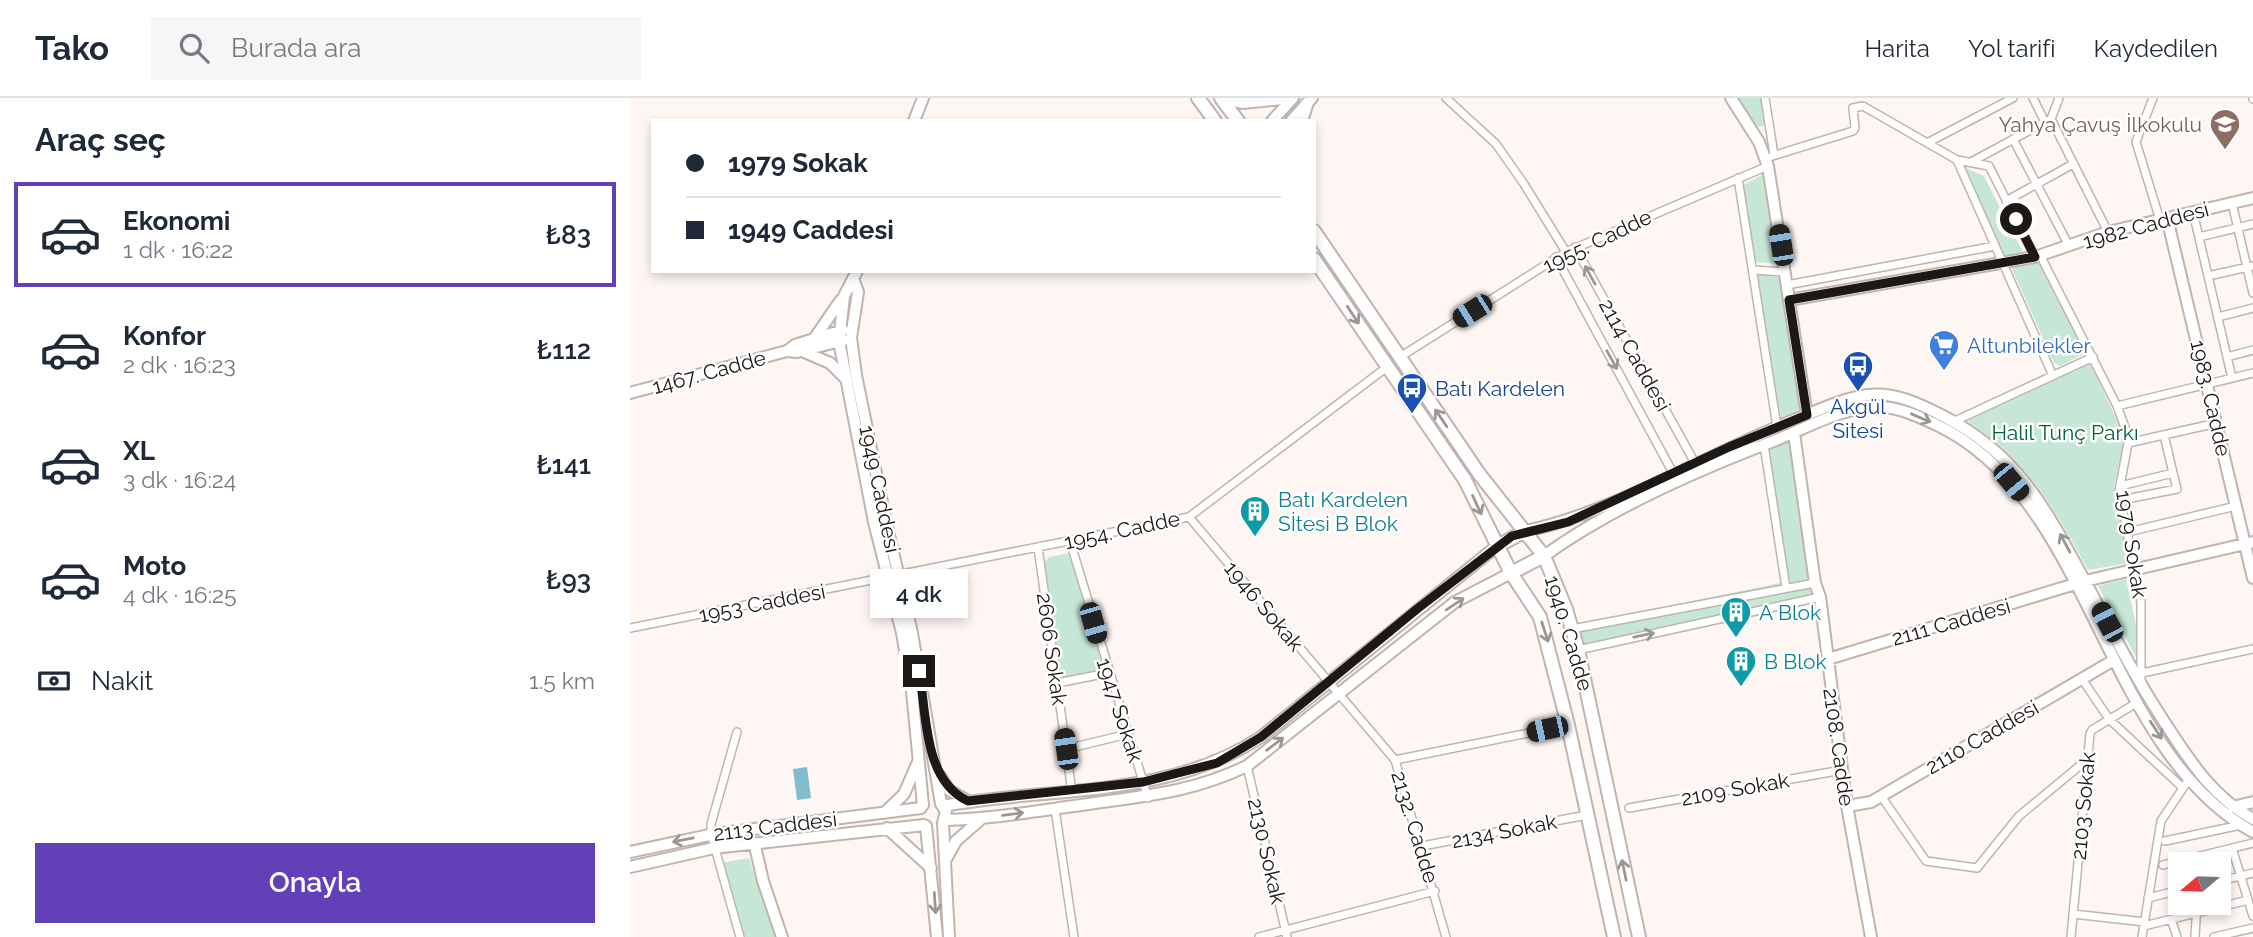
<!DOCTYPE html>
<html lang="tr">
<head>
<meta charset="utf-8">
<style>
  body { margin:0; font-family:Raleway,sans-serif; background:#f6f6f7; color:#1f2937; height:100vh; display:flex; flex-direction:column; font-size:26px; white-space:nowrap }
  * { box-sizing:border-box; margin:0 }
  p { font-size:23px; color:#747a83 }
  .icon { flex:none; width:38px; height:38px; fill:none; stroke:currentColor; stroke-width:2; stroke-linecap:round; stroke-linejoin:round }
  .map { position:relative; flex:1; overflow:hidden }
  .drawer { display:flex; flex-direction:column; background:#fff; width:630px }
  .drawer>* { flex:none }
  .hud { position:absolute; left:21px; top:21px; width:665px; height:154px; border-radius:0px; box-shadow:0 4px 10px #0003; display:grid; align-content:center; height:154px; padding:0 35px; background:#fff }
  .needle { width:46px; rotate:251deg }
  .tools { position:absolute; left:1538px; top:754px; display:grid; gap:14px }
  .tools a { display:grid; place-items:center; width:63px; height:63px; border-radius:0px; background:#fff; box-shadow:0 4px 10px #0003; font-size:35px }
  .end { position:absolute; width:32px; height:32px; margin:-16px; border:9px solid #1c1815; background:#fff; box-shadow:0 0 0 4px #fff }
  .from { border-radius:50% }
  .bubble { position:absolute; height:49px; border-radius:0px; background:#fff; box-shadow:0 4px 10px #0003; font-size:23px; font-weight:600; line-height:49px; text-align:center }
  .car { position:absolute; width:21px; height:42px; margin:-21px -10px; border-radius:9px; box-shadow:0 0 5px 2px #0007; background:linear-gradient(#222 24%,#8ab4d8 0 40%,#222 0 76%,#8ab4d8 0 86%,#222 0) }
  .hud b { display:flex; align-items:center; gap:24px; height:66px; font-size:26px }
  .hud b+b { border-top:2px solid #e0e1e3 }
  .hud i { width:18px; height:18px; background:#1f2937 }
  ul { padding:0; list-style:none }
  li { display:flex; align-items:center; gap:21px; height:105px; margin:0 14px 10px; padding:0 21px; border:4px solid transparent; border-radius:0px }
  li div { flex:1 }
  li b { display:block; font-size:26px }
  li em { font-style:normal; font-weight:600 }
  li.active { border-color:#6240b8 }
  li>.icon { width:63px; height:63px; stroke-width:1.5 }
  h2 { padding:0 35px; font-size:32px; line-height:84px }
  .pay { display:flex; align-items:center; gap:18px; height:77px; padding:0 35px; font-size:26px }
  .pay p { margin-inline-start:auto }
  .cta { display:flex; gap:14px; margin-top:auto; padding:14px 35px }
  .cta a { flex:1; height:80px; border-radius:0px; background:#6240b8; color:#fff; font-size:28px; font-weight:600; line-height:80px; text-align:center }
  header { display:flex; align-items:center; gap:42px; box-sizing:border-box; height:98px; padding:0 35px; background:#fff; border-bottom:2px solid #e0e1e3 }
  header strong { font-size:33px }
  nav { display:flex; gap:38px; margin-inline-start:auto; font-size:24px }
  .search { width:490px; height:63px; background:#f6f6f7; display:flex; align-items:center; gap:18px; box-sizing:border-box; padding:0 24px; border-radius:0px; color:#747a83; font-size:26px }
  main { display:flex; flex:1; min-height:0 }
  .map>svg:first-child { display:block }
  .green { fill:#c7e7d6 }
  .water { fill:#82bccf }
  .lines { fill:none; stroke-linecap:round; stroke-linejoin:round }
  .street-casing { stroke:#c1b4ae; stroke-width:10 }
  .secondary-casing { stroke:#c1b4ae; stroke-width:14 }
  .primary-casing { stroke:#c1b4ae; stroke-width:16 }
  .street { stroke:#fff; stroke-width:7 }
  .secondary { stroke:#fff; stroke-width:10 }
  .primary { stroke:#fff; stroke-width:12 }
  .oneway { stroke:#999796 }
  .route { stroke:#1c1815; stroke-width:9 }
  .labels { text-anchor:middle; dominant-baseline:central; stroke-width:5; stroke-linejoin:round; paint-order:stroke }
  .education-label { font-size:21px; fill:#785e54; stroke:#fff; text-anchor:end }
  .street-label { font-size:21px; fill:#1c1815; stroke:#fff }
  .shop-label { font-size:21px; fill:#366cbe; stroke:#fff; text-anchor:start }
  .transit-label { font-size:21px; fill:#164399; stroke:#fff; text-anchor:start }
  .park-label { font-size:21px; fill:#026140; stroke:#fff }
  .culture-label { font-size:21px; fill:#0d838f; stroke:#fff; text-anchor:start }
</style>
</head>
<body>
<header>
<strong>Tako</strong>
<div class="search"><svg class="icon" aria-label="search" viewBox="0 0 24 24"><circle cx="10" cy="10" r="6"/><path d="M15 15l6 6"/></svg>Burada ara</div>
<nav><a>Harita</a><a>Yol tarifi</a><a>Kaydedilen</a></nav>
</header>
<main>
<section class="drawer">
<h2>Araç seç</h2>
<ul>
<li class="active"><svg class="icon" aria-label="car" viewBox="0 0 24 24"><path d="M5 17H2v-5l4-1 3-4h7l3 4 3 1v5h-3M9 17h6M6 11h13"/><circle cx="7" cy="17" r="2"/><circle cx="17" cy="17" r="2"/></svg><div><b>Ekonomi</b><p>1 dk · 16:22</p></div><em>₺83</em></li>
<li><svg class="icon" aria-label="car" viewBox="0 0 24 24"><path d="M5 17H2v-5l4-1 3-4h7l3 4 3 1v5h-3M9 17h6M6 11h13"/><circle cx="7" cy="17" r="2"/><circle cx="17" cy="17" r="2"/></svg><div><b>Konfor</b><p>2 dk · 16:23</p></div><em>₺112</em></li>
<li><svg class="icon" aria-label="car" viewBox="0 0 24 24"><path d="M5 17H2v-5l4-1 3-4h7l3 4 3 1v5h-3M9 17h6M6 11h13"/><circle cx="7" cy="17" r="2"/><circle cx="17" cy="17" r="2"/></svg><div><b>XL</b><p>3 dk · 16:24</p></div><em>₺141</em></li>
<li><svg class="icon" aria-label="car" viewBox="0 0 24 24"><path d="M5 17H2v-5l4-1 3-4h7l3 4 3 1v5h-3M9 17h6M6 11h13"/><circle cx="7" cy="17" r="2"/><circle cx="17" cy="17" r="2"/></svg><div><b>Moto</b><p>4 dk · 16:25</p></div><em>₺93</em></li>
</ul>
<div class="pay"><svg class="icon" aria-label="cash" viewBox="0 0 24 24"><path d="M3 7h18v10H3z"/><circle cx="12" cy="12" r="2"/></svg>Nakit<p>1.5 km</p></div>
<div class="cta"><a>Onayla</a></div>
</section>
<div class="map">
<svg width="1623" height="839" viewBox="0 0 1623 839">
  <rect width="100%" height="100%" fill="#fef6f2"/>
  <!-- green -->
  <path class="green" d="M 1108,0 L 1132,0 L 1135,25 L 1133,28 L 1127,29 Z
    M 1329,67 L 1354,78 L 1393,154 L 1370,159 Z
    M 1132,77 L 1135,79 L 1149,166 L 1125,164 L 1113,87 Z
    M 1410,165 L 1456,255 L 1430,268 L 1424,265 L 1382,171 L 1384,168 Z
    M 1130,176 L 1151,180 L 1172,310 L 1151,322 L 1127,178 Z
    M 1460,265 L 1495,339 L 1484,389 L 1499,465 L 1458,472 C 1424,410 1397,361 1336,322 Z
    M 1157,341 L 1161,342 L 1191,504 L 951,554 L 945,527 L 1160,483 L 1156,483 L 1135,351 Z
    M 439,455 L 474,572 L 430,581 L 415,464 L 419,459 Z
    M 1496,481 L 1508,536 L 1510,567 L 1468,488 Z
    M 119,760 L 146,839 L 115,839 L 90,765 Z"/>
  <!-- water -->
  <path class="water" d="M 177,669 L 181,700 L 167,702 L 163,671 Z"/>
  <g class="lines">
    <!-- street casing -->
    <g class="street-casing">
      <path id="street" d="M 816,0 L 866,46 L 894,86 L 936,154
        M 1135,0 L 1144,57
        M 1403,0 L 1415,24
        M 1523,0 L 1506,44 L 1530,122
        M 1623,0 L 1623,1
        M 1421,21 L 1478,134
        M 1421,21 L 1429,0
        M 1383,41 L 1439,148
        M 1297,45 L 1383,0
        M 1136,60 L 1223,33 L 1225,30 L 1223,10 L 1233,8 L 1327,62 L 1359,68 L 1405,159
        M 1327,62 L 1423,278
        M 1341,64 L 1421,21
        M 1108,80 L 1147,329
        M 1376,103 L 1443,66
        M 1602,105 L 1623,195
        M 1563,114 L 1602,280
        M 1569,139 L 1623,126
        M 945,149 L 1065,365
        M 1410,157 L 1487,308 L 1499,340 L 1489,393 L 1511,504 L 1511,583
        M 926,159 L 1043,375
        M 1124,172 L 1155,174
        M 1578,178 L 1623,168
        M 1157,187 L 1365,148
        M 1588,219 L 1623,210
        M 770,259 L 936,154 L 1138,68
        M 1597,259 L 1623,252
        M 1487,308 L 1623,275
        M 1325,323 L 1463,259
        M 1498,345 L 1587,325
        M 1134,347 L 1156,490
        M 1490,388 L 1543,375 L 1534,337
        M 1491,402 L 1547,391 L 1543,375
        M 559,419 L 765,662 L 816,839
        M 1498,434 L 1606,408
        M 440,443 L 518,700
        M 408,449 L 442,694
        M 0,530 L 559,419 L 757,269
        M 942,531 L 1185,485
        M 948,552 L 1190,499
        M 1512,575 L 1623,551
        M 1452,581 L 1479,621 L 1553,690
        M 427,585 L 478,575
        M 107,634 L 81,726 L 81,736 L 110,839
        M 436,651 L 498,636
        M 765,662 L 938,627
        M 617,668 L 657,839
        M 1251,698 L 1296,763 L 1347,770 L 1389,718 L 1458,661
        M 999,710 L 1212,672
        M 425,711 L 444,839
        M 1535,743 L 1611,727
        M 792,748 L 957,717
        M 1602,750 L 1623,818
        M 1533,767 L 1623,745
        M 1589,783 L 1623,775
        M 1518,800 L 1550,792
        M 1443,816 L 1515,824
        M 1541,821 L 1547,839
        M 1514,828 L 1618,802
        M 629,839 L 805,793
        M 1441,839 L 1460,636 L 1462,632 L 1508,604
        M 1512,839 L 1531,723 L 1559,681
        M 1565,839 L 1567,805
        M 1584,839 L 1623,830"/>
    </g>
    <!-- secondary casing -->
    <g class="secondary-casing">
      <path id="secondary" d="M 1101,0 L 1129,44 L 1138,68 L 1177,317
        M 284,23 L 293,0
        M 642,23 L 663,0
        M 661,23 L 682,0
        M 1537,120 L 1623,480
        M 227,173 L 214,198 L 209,243 L 244,424 L 272,535 L 282,593 L 293,707
        M 224,183 L 228,194 L 221,240 L 226,277 L 256,424 L 282,535 L 311,706 L 316,713 L 313,725 L 319,839
        M 1159,202 L 1405,159 L 1478,134 L 1623,100
        M 184,241 L 210,203
        M 157,253 L 165,247 L 213,232
        M 172,253 L 200,265 L 216,281
        M 0,295 L 157,253 L 167,254 L 214,242
        M 1164,335 L 1185,485 L 1190,499 L 1216,702 L 1241,839
        M 896,433 C 988,413 1075,357 1164,322 C 1187,313 1213,300 1238,297 C 1266,294 1290,306 1313,318 C 1390,357 1418,415 1457,487 C 1484,537 1509,587 1541,634 C 1563,668 1586,701 1623,721
        M 914,458 C 980,410 1065,373 1141,344 C 1175,331 1214,307 1252,309 C 1271,310 1290,319 1307,327 C 1464,402 1471,649 1623,734
        M 1198,561 L 1455,483 L 1623,444
        M 310,678 L 319,692 L 338,703
        M 313,708 C 422,688 534,702 631,639 L 867,448
        M 1217,708 L 1241,704 L 1484,562
        M 1603,709 L 1623,704
        M 254,715 L 274,696 L 288,664
        M 315,722 C 358,721 401,714 444,708 C 509,698 556,697 617,668 L 825,504 L 881,475
        M 296,728 L 307,839
        M 257,730 L 301,770
        M 125,748 L 133,783 L 152,839
        M 0,754 L 84,736 L 291,710
        M 316,761 L 326,743 L 351,721
        M 0,769 L 84,750 L 294,727"/>
    </g>
    <!-- primary casing -->
    <g class="primary-casing">
      <path id="primary" d="M 568,0 L 585,23
        M 591,0 L 608,23
        M 596,0 L 612,4 L 653,0
        M 671,23 L 676,7
        M 684,133 L 850,377 L 914,458 L 936,511 L 948,552 L 1009,839
        M 684,161 L 835,382 L 881,475 L 910,519 L 938,627 L 984,839
        M 867,448 L 896,433
        M 881,475 L 914,458"/>
    </g>
    <!-- street -->
    <use href="#street" class="street"/>
    <!-- secondary -->
    <use href="#secondary" class="secondary"/>
    <!-- primary -->
    <use href="#primary" class="primary"/>
  </g>
  <!-- one-way arrows -->
  <defs><path id="oneway-shaft" d="M-6 0H5M1.5-3L5.5 0L1.5 3" fill="none" stroke-width="1.6" stroke-linecap="round" stroke-linejoin="round" transform="scale(1.75)"/></defs>
  <g class="oneway">
    <use href="#oneway-shaft" transform="translate(960 177) rotate(-119)"/>
    <use href="#oneway-shaft" transform="translate(723 217) rotate(57)"/>
    <use href="#oneway-shaft" transform="translate(982 262) rotate(61)"/>
    <use href="#oneway-shaft" transform="translate(811 320) rotate(-124)"/>
    <use href="#oneway-shaft" transform="translate(1291 320) rotate(23)"/>
    <use href="#oneway-shaft" transform="translate(847 407) rotate(65)"/>
    <use href="#oneway-shaft" transform="translate(1435 445) rotate(-118)"/>
    <use href="#oneway-shaft" transform="translate(825 506) rotate(-34)"/>
    <use href="#oneway-shaft" transform="translate(915 534) rotate(72)"/>
    <use href="#oneway-shaft" transform="translate(1014 537) rotate(-12)"/>
    <use href="#oneway-shaft" transform="translate(1526 632) rotate(57)"/>
    <use href="#oneway-shaft" transform="translate(645 646) rotate(-37)"/>
    <use href="#oneway-shaft" transform="translate(383 716) rotate(-8)"/>
    <use href="#oneway-shaft" transform="translate(53 742) rotate(169)"/>
    <use href="#oneway-shaft" transform="translate(994 772) rotate(-102)"/>
    <use href="#oneway-shaft" transform="translate(305 805) rotate(86)"/>
  </g>
  <g class="lines">
    <!-- route -->
    <path class="route" d="M 289,573 C 297,616 293,682 338,703 L 513,684 L 587,665 L 631,639 L 787,511 L 882,438 L 938,424 L 1099,349 L 1177,317 L 1159,202 L 1405,159 L 1386,121"/>
  </g>
  <!-- icons -->
  <defs>
    <g id="school-pin" transform="scale(1.575)"><path d="M0 17L-7.5 6A9.5 9.5 0 1 1 7.5 6Z" fill="#8d6e63" stroke="#fff"/><path d="M0-5L7-2L0 1L-7-2ZM-4 1L0 2.5L4 1V4Q0 6-4 4Z" fill="#fff"/></g>
    <g id="supermarket-pin" transform="scale(1.575)"><path d="M0 17L-7.5 6A9.5 9.5 0 1 1 7.5 6Z" fill="#3f7fe0" stroke="#fff"/><path d="M-6-5.5h2.5l.6 2H6L4.5 2H-2.5L-4.4-4H-6ZM-1.5 3.2a1.3 1.3 0 1 0 .1 0ZM3 3.2a1.3 1.3 0 1 0 .1 0Z" fill="#fff"/></g>
    <g id="bus-pin" transform="scale(1.575)"><path d="M0 17L-7.5 6A9.5 9.5 0 1 1 7.5 6Z" fill="#1a4fb4" stroke="#fff"/><path d="M-5-6H5V4H4V6H2V4H-2V6H-4V4H-5ZM-3.5-4V0h7V-4ZM-3.5 1.2v1.5H-2V1.2ZM2 1.2v1.5H3.5V1.2Z" fill="#fff"/></g>
    <g id="building-pin" transform="scale(1.575)"><path d="M0 17L-7.5 6A9.5 9.5 0 1 1 7.5 6Z" fill="#0f9aa8" stroke="#fff"/><path d="M-4-6H4V6H1V3H-1V6H-4ZM-2.5-4.3h1.7v1.8h-1.7ZM.8-4.3h1.7v1.8H.8ZM-2.5-1h1.7V.8h-1.7ZM.8-1h1.7V.8H.8Z" fill="#fff"/></g>
  </defs>
  <g fill-rule="evenodd">
    <use href="#school-pin" x="1595" y="26"/>
    <use href="#supermarket-pin" x="1314" y="247"/>
    <use href="#bus-pin" x="1228" y="268"/>
    <use href="#bus-pin" x="782" y="290"/>
    <use href="#building-pin" x="625" y="413"/>
    <use href="#building-pin" x="1106" y="514"/>
    <use href="#building-pin" x="1111" y="563"/>
  </g>
  <g class="labels">
    <!-- education labels -->
    <g class="education-label">
      <text x="1572" y="26">Yahya Çavuş İlkokulu</text>
    </g>
    <!-- street labels -->
    <g class="street-label">
      <text transform="translate(1516 127) rotate(-15)">1982 Caddesi</text>
      <text transform="translate(967 143) rotate(-26)">1955. Cadde</text>
      <text transform="translate(1005 257) rotate(61)">2114 Caddesi</text>
      <text transform="translate(79 274) rotate(-15)">1467. Cadde</text>
      <text transform="translate(1581 300) rotate(77)">1983. Cadde</text>
      <text transform="translate(250 391) rotate(78)">1949 Caddesi</text>
      <text transform="translate(492 432) rotate(-12)">1954. Cadde</text>
      <text transform="translate(1502 446) rotate(81)">1979 Sokak</text>
      <text transform="translate(132 505) rotate(-11)">1953 Caddesi</text>
      <text transform="translate(634 508) rotate(50)">1946 Sokak</text>
      <text transform="translate(1321 524) rotate(-16)">2111 Caddesi</text>
      <text transform="translate(939 535) rotate(73)">1940. Cadde</text>
      <text transform="translate(422 551) rotate(82)">2606 Sokak</text>
      <text transform="translate(490 612) rotate(72)">1947 Sokak</text>
      <text transform="translate(1352 639) rotate(-30)">2110 Caddesi</text>
      <text transform="translate(1209 649) rotate(82)">2108. Cadde</text>
      <text transform="translate(1105 691) rotate(-10)">2109 Sokak</text>
      <text transform="translate(1453 708) rotate(-85)">2103 Sokak</text>
      <text transform="translate(145 728) rotate(-7)">2113 Caddesi</text>
      <text transform="translate(785 729) rotate(73)">2132. Cadde</text>
      <text transform="translate(874 733) rotate(-11)">2134 Sokak</text>
      <text transform="translate(637 753) rotate(77)">2130 Sokak</text>
    </g>
    <!-- shop labels -->
    <g class="shop-label">
      <text x="1337" y="247">Altunbilekler</text>
    </g>
    <!-- transit labels -->
    <g class="transit-label">
      <text x="805" y="290">Batı Kardelen</text>
      <text x="1228" y="308" text-anchor="middle">Akgül<tspan x="1228" dy="24">Sitesi</tspan></text>
    </g>
    <!-- park labels -->
    <g class="park-label">
      <text x="1435" y="334">Halil Tunç Parkı</text>
    </g>
    <!-- culture labels -->
    <g class="culture-label">
      <text x="648" y="401">Batı Kardelen<tspan x="648" dy="24">Sİtesi B Blok</tspan></text>
      <text x="1129" y="514">A Blok</text>
      <text x="1134" y="563">B Blok</text>
    </g>
  </g>
</svg>
<div class="tools">
<a><svg class="needle" viewBox="-14 -14 28 28"><path d="M0-13l5 13h-10z" fill="#e53935"/><path d="M0 13l5-13h-10z" fill="#747a83"/></svg></a>
</div>
<i class="end from" style="left:1386px;top:121px"></i>
<i class="end" style="left:289px;top:573px"></i>
<div class="bubble" style="left:240px;top:471px;width:98px">4 dk</div>
<i class="car" style="left:1151px;top:147px;rotate:351deg"></i>
<i class="car" style="left:842px;top:213px;rotate:238deg"></i>
<i class="car" style="left:1381px;top:384px;rotate:140deg"></i>
<i class="car" style="left:1477px;top:524px;rotate:332deg"></i>
<i class="car" style="left:463px;top:525px;rotate:164deg"></i>
<i class="car" style="left:917px;top:631px;rotate:258deg"></i>
<i class="car" style="left:436px;top:651px;rotate:352deg"></i>
<div class="hud">
<b><i class="from"></i>1979 Sokak</b>
<b><i></i>1949 Caddesi</b>
</div>
</div>
</main>
</body>
</html>
